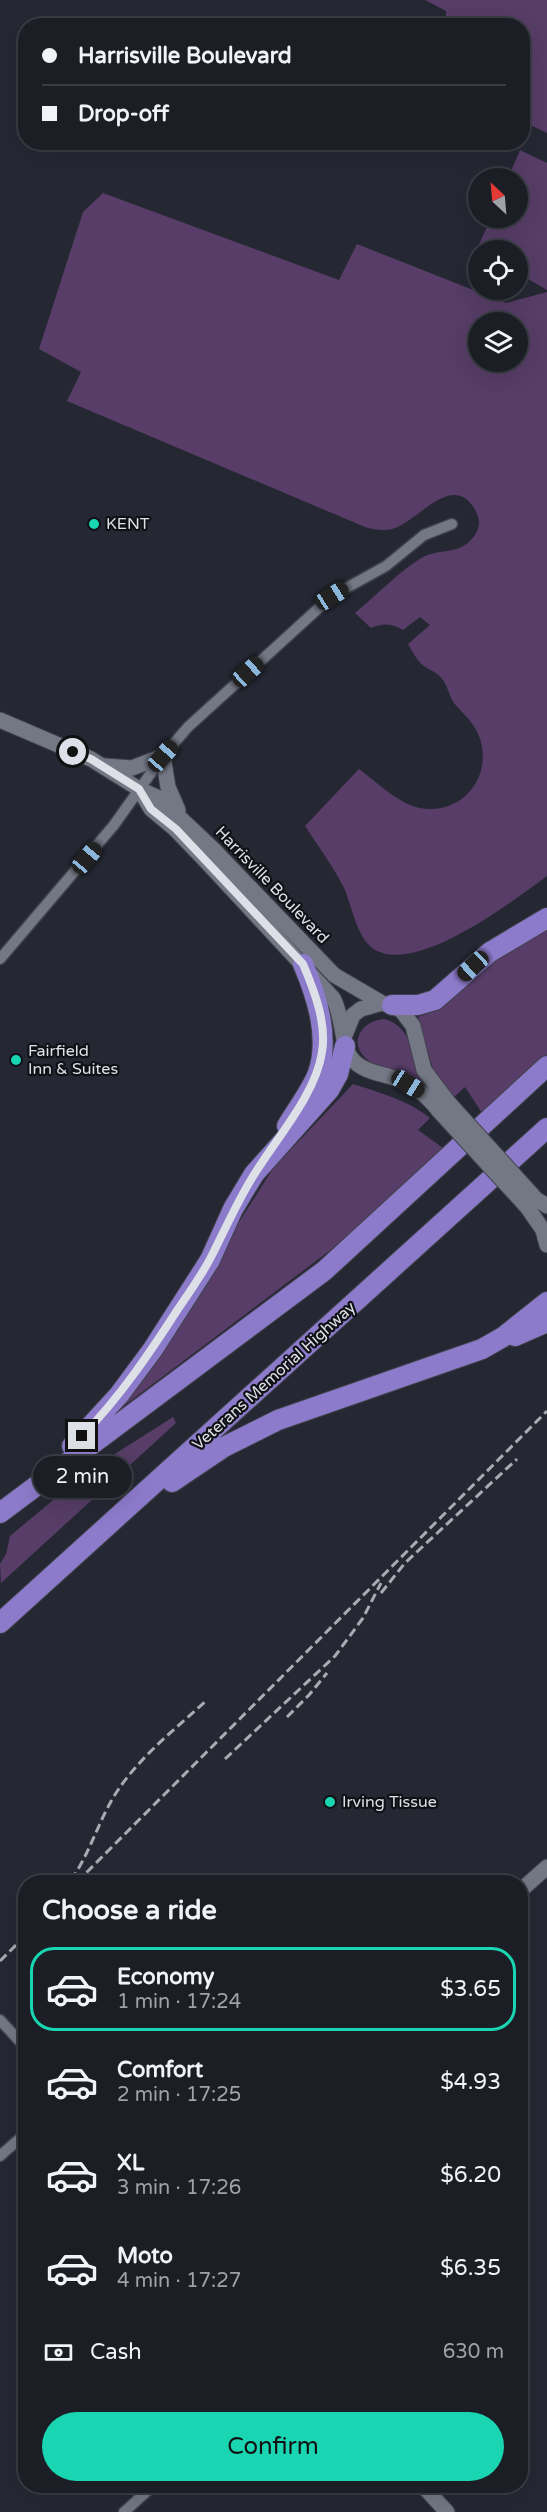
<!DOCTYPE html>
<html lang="en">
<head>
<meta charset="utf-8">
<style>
  body { margin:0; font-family:"Varela Round",sans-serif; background:#25272e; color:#f1f3f6; height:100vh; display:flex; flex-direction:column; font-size:22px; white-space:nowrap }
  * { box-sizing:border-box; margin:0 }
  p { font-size:20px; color:#a0a2a7 }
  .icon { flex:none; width:33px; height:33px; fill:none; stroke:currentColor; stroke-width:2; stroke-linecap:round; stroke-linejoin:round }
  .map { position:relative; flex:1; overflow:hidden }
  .drawer { position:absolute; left:18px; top:1875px; width:510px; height:618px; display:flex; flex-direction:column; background:#1c1e26; border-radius:24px; box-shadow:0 6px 24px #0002,0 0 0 2px #3a3c43 }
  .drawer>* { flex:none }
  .top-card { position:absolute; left:18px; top:18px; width:512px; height:132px; border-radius:24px; box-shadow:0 6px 24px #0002,0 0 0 2px #3a3c43; display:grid; align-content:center; height:132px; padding:0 24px; background:#1c1e26 }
  .needle { width:39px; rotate:334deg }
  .tools { position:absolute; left:468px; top:168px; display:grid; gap:12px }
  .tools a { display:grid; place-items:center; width:60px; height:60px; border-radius:50%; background:#1c1e26; box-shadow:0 6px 24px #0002,0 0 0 2px #3a3c43; font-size:30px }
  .end { position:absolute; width:27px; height:27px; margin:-14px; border:8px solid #dee0e7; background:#111; box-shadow:0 0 0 3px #111 }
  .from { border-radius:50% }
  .bubble { position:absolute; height:42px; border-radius:21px; background:#1c1e26; box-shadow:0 6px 24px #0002,0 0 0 2px #3a3c43; font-size:20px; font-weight:600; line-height:42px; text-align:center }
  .car { position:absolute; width:18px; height:36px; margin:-18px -9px; border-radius:8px; box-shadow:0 0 4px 2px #0007; background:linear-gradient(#222 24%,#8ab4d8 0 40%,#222 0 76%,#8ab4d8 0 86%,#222 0) }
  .top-card b { display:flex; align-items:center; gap:21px; height:57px; font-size:22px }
  .top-card b+b { border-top:2px solid #3a3c43 }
  .top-card i { width:15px; height:15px; background:#f1f3f6 }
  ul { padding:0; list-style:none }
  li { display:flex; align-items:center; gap:18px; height:84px; margin:0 12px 9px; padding:0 12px; border:3px solid transparent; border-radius:24px }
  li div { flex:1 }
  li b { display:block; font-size:22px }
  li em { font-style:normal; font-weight:600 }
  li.current { border-color:#19d5b2 }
  li>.icon { width:54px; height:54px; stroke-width:1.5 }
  h2 { padding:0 24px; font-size:27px; line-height:72px }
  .pay { display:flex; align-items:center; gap:15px; height:66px; padding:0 24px; font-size:22px }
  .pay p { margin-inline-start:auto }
  .primary-button { display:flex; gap:12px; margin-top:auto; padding:12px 24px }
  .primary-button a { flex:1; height:69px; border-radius:36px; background:#19d5b2; color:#111; font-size:24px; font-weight:600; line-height:69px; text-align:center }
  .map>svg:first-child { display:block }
  .green { fill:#573d67; fill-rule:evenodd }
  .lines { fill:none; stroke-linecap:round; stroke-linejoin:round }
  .street-casing { stroke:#40434c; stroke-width:13 }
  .secondary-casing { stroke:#40434c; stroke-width:17 }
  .highway-casing { stroke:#40434c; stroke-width:22 }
  .street { stroke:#747885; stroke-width:10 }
  .secondary { stroke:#747885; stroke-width:15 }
  .highway { stroke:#8c7bcb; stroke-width:20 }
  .rail { stroke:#a9abb3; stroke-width:3; stroke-dasharray:9 4.5; stroke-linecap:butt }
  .secondary-bridge-casing { stroke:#40434c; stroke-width:17; stroke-linecap:butt }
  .secondary-bridge { stroke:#747885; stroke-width:15 }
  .route { stroke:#dee0e7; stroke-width:8 }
  .poi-dot { fill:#19d5b2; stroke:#101116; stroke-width:2 }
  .labels { text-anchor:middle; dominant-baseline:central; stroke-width:4.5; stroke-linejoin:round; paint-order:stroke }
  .poi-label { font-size:16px; fill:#dee0e7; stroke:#101116; text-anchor:start }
  .street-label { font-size:16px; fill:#dee0e7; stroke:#101116 }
</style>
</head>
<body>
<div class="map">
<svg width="547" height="2512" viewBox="0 0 547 2512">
  <rect width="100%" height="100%" fill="#252833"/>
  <!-- green -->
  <path class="green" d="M 425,0 L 547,0 L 547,133 L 522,121 L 522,26 L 446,25 L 446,11 Z
    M 520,150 L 547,163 L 547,290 L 518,273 L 518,250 L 477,249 L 491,218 L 518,218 L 518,178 L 508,178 Z
    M 103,193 L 339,280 L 357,244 L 506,303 L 547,292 L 547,876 C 514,900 404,986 367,943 C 356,930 351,904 344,888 C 333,866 318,846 305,826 L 359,769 C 377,782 397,803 420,808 C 463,816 494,775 479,736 C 473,721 463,714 454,703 C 449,696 448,686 442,679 C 438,672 430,671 424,666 C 417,661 412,651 408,644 L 430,625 L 420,617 L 403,630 C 391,623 383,623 371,628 L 355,613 C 377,595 398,572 423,557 C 438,549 458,554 470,541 C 480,531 482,520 474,508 C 451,472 418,522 392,529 C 383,531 375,530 365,527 L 67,401 L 81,372 L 39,349 L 83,212 ZM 518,322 L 518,362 L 478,362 L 478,322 Z
    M 547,925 L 547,1060 L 357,1230 L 108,1418 L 220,1252 L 274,1167 L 353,1084 C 381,1093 407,1100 430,1118 L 418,1130 L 443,1148 L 482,1113 L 465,1087 L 453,1098 L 434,1073 L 418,1017 L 441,1009 L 485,969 Z
    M 384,1019 C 414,1026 412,1061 424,1084 L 422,1086 C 403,1078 345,1062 360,1033 C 365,1024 374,1020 384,1019 Z
    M 173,1417 L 176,1423 L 1,1583 L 0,1564 L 6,1554 L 10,1536 L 88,1471 Z"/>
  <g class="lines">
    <!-- street casing -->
    <g class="street-casing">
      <path id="street" d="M 0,959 L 114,825 L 163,756 L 188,727 L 332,596 L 386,566 L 424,535 L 452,524
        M 0,2020 L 26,2048
        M 0,2156 L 26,2133
        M 124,2512 L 153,2486"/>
    </g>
    <!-- secondary casing -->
    <g class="secondary-casing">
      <path id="secondary" d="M 0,720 L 91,759 L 139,789 L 159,798 L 214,850 L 334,975 L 382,1003
        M 105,766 L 132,768 L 163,756 L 168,787 L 178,810
        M 139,789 L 151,809 L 175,829 L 204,859 L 333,998 C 344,1018 341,1047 352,1059 C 363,1072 380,1073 394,1078 C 413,1084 427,1095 439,1111
        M 345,1035 L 353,1015 L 361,1009 L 382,1003 L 401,1010 L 413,1026 L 424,1070 L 448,1102
        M 536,1199 L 547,1206
        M 527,1207 L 543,1230 L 547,1245
        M 520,1891 L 547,1867
        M 423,2486 L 447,2512"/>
    </g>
    <!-- highway casing -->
    <g class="highway-casing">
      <path id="highway" d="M 392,1005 L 418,1005 L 435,1000 L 490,952 L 547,918
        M 287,1126 C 297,1109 311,1091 318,1073 C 330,1037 317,997 303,964
        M 515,1336 L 547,1322
        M 72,1446 L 119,1395 L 153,1349 L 210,1260 L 233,1209 L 254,1174 L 329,1090 L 338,1074 L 345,1046
        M 172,1482 L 224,1447 L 278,1420 L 482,1349 L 503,1337 L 547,1302
        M 0,1513 L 324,1271 L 547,1066
        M 0,1623 L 547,1128"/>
    </g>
    <!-- street -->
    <use href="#street" class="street"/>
    <!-- secondary -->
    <use href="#secondary" class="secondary"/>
    <!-- highway -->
    <use href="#highway" class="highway"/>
    <!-- rail -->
    <path class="rail" d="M 381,1593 L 405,1563 L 517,1459
      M 287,1717 L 309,1695 L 327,1673
      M 225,1759 L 335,1656 L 363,1618 L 381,1583
      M 71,1880 C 91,1852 99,1818 118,1790 C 141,1756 175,1729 206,1701
      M 77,1882 L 547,1411
      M 0,1961 L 26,1935"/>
    <!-- secondary-bridge casing -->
    <g class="secondary-bridge-casing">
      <path id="secondary-bridge" d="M 448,1102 L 536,1199
        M 439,1111 L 527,1207"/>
    </g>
    <!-- secondary-bridge -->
    <use href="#secondary-bridge" class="secondary-bridge"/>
  </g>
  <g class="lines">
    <!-- route -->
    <path class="route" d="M 73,752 L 91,759 L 139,789 L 151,809 L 176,829 L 303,964 C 314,990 327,1023 322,1052 C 316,1095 274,1141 252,1178 C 236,1204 224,1232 210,1259 C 201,1276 189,1293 178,1309 C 149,1354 120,1397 82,1436"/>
  </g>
  <!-- markers -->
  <g class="poi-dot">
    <circle cx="94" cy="524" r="6"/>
    <circle cx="16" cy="1060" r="6"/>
    <circle cx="330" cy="1802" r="6"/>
  </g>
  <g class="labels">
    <!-- poi labels -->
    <g class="poi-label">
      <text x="106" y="524">KENT</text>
      <text x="28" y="1051">Fairfield<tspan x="28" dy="18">Inn &amp; Suites</tspan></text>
      <text x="342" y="1802">Irving Tissue</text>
    </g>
    <!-- street labels -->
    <g class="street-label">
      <text transform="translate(272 885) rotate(46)">Harrisville Boulevard</text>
      <text transform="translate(274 1376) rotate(-42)">Veterans Memorial Highway</text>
    </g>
  </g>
</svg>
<div class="tools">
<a><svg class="needle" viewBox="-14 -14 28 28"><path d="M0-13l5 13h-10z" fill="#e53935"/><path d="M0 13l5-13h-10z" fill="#a0a2a7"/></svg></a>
<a><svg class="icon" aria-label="locate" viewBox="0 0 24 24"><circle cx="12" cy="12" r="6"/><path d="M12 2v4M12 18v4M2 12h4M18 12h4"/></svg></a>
<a><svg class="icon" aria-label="layers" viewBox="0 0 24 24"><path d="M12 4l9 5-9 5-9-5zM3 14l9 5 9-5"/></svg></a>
</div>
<i class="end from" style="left:73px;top:752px"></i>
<i class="end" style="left:82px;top:1436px"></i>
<div class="bubble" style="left:33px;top:1456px;width:99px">2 min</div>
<i class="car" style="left:332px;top:596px;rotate:58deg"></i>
<i class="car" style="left:248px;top:672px;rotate:48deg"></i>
<i class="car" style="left:163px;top:756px;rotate:41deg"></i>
<i class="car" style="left:87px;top:858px;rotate:40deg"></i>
<i class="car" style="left:473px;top:966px;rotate:227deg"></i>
<i class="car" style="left:408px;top:1084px;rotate:122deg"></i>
<div class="top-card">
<b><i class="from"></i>Harrisville Boulevard</b>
<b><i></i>Drop-off</b>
</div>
<section class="drawer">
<h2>Choose a ride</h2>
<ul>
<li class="current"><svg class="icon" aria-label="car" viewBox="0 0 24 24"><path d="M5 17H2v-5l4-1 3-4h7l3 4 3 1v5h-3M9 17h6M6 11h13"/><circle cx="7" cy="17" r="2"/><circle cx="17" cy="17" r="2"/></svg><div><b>Economy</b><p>1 min · 17:24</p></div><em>$3.65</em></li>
<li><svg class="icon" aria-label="car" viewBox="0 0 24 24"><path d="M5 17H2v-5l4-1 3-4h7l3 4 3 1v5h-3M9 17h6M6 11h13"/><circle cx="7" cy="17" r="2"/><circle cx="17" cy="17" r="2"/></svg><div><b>Comfort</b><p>2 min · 17:25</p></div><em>$4.93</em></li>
<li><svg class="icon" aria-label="car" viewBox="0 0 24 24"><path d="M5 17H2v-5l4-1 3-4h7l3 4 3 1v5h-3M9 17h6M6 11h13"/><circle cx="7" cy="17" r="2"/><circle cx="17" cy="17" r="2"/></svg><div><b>XL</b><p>3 min · 17:26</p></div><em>$6.20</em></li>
<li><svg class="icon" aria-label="car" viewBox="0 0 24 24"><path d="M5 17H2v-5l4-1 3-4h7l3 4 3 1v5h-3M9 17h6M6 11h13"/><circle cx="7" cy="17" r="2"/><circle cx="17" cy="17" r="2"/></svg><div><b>Moto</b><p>4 min · 17:27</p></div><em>$6.35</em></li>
</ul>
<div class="pay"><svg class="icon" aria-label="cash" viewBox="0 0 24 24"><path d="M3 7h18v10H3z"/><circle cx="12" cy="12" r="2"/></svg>Cash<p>630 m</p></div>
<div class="primary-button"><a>Confirm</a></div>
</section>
</div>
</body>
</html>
